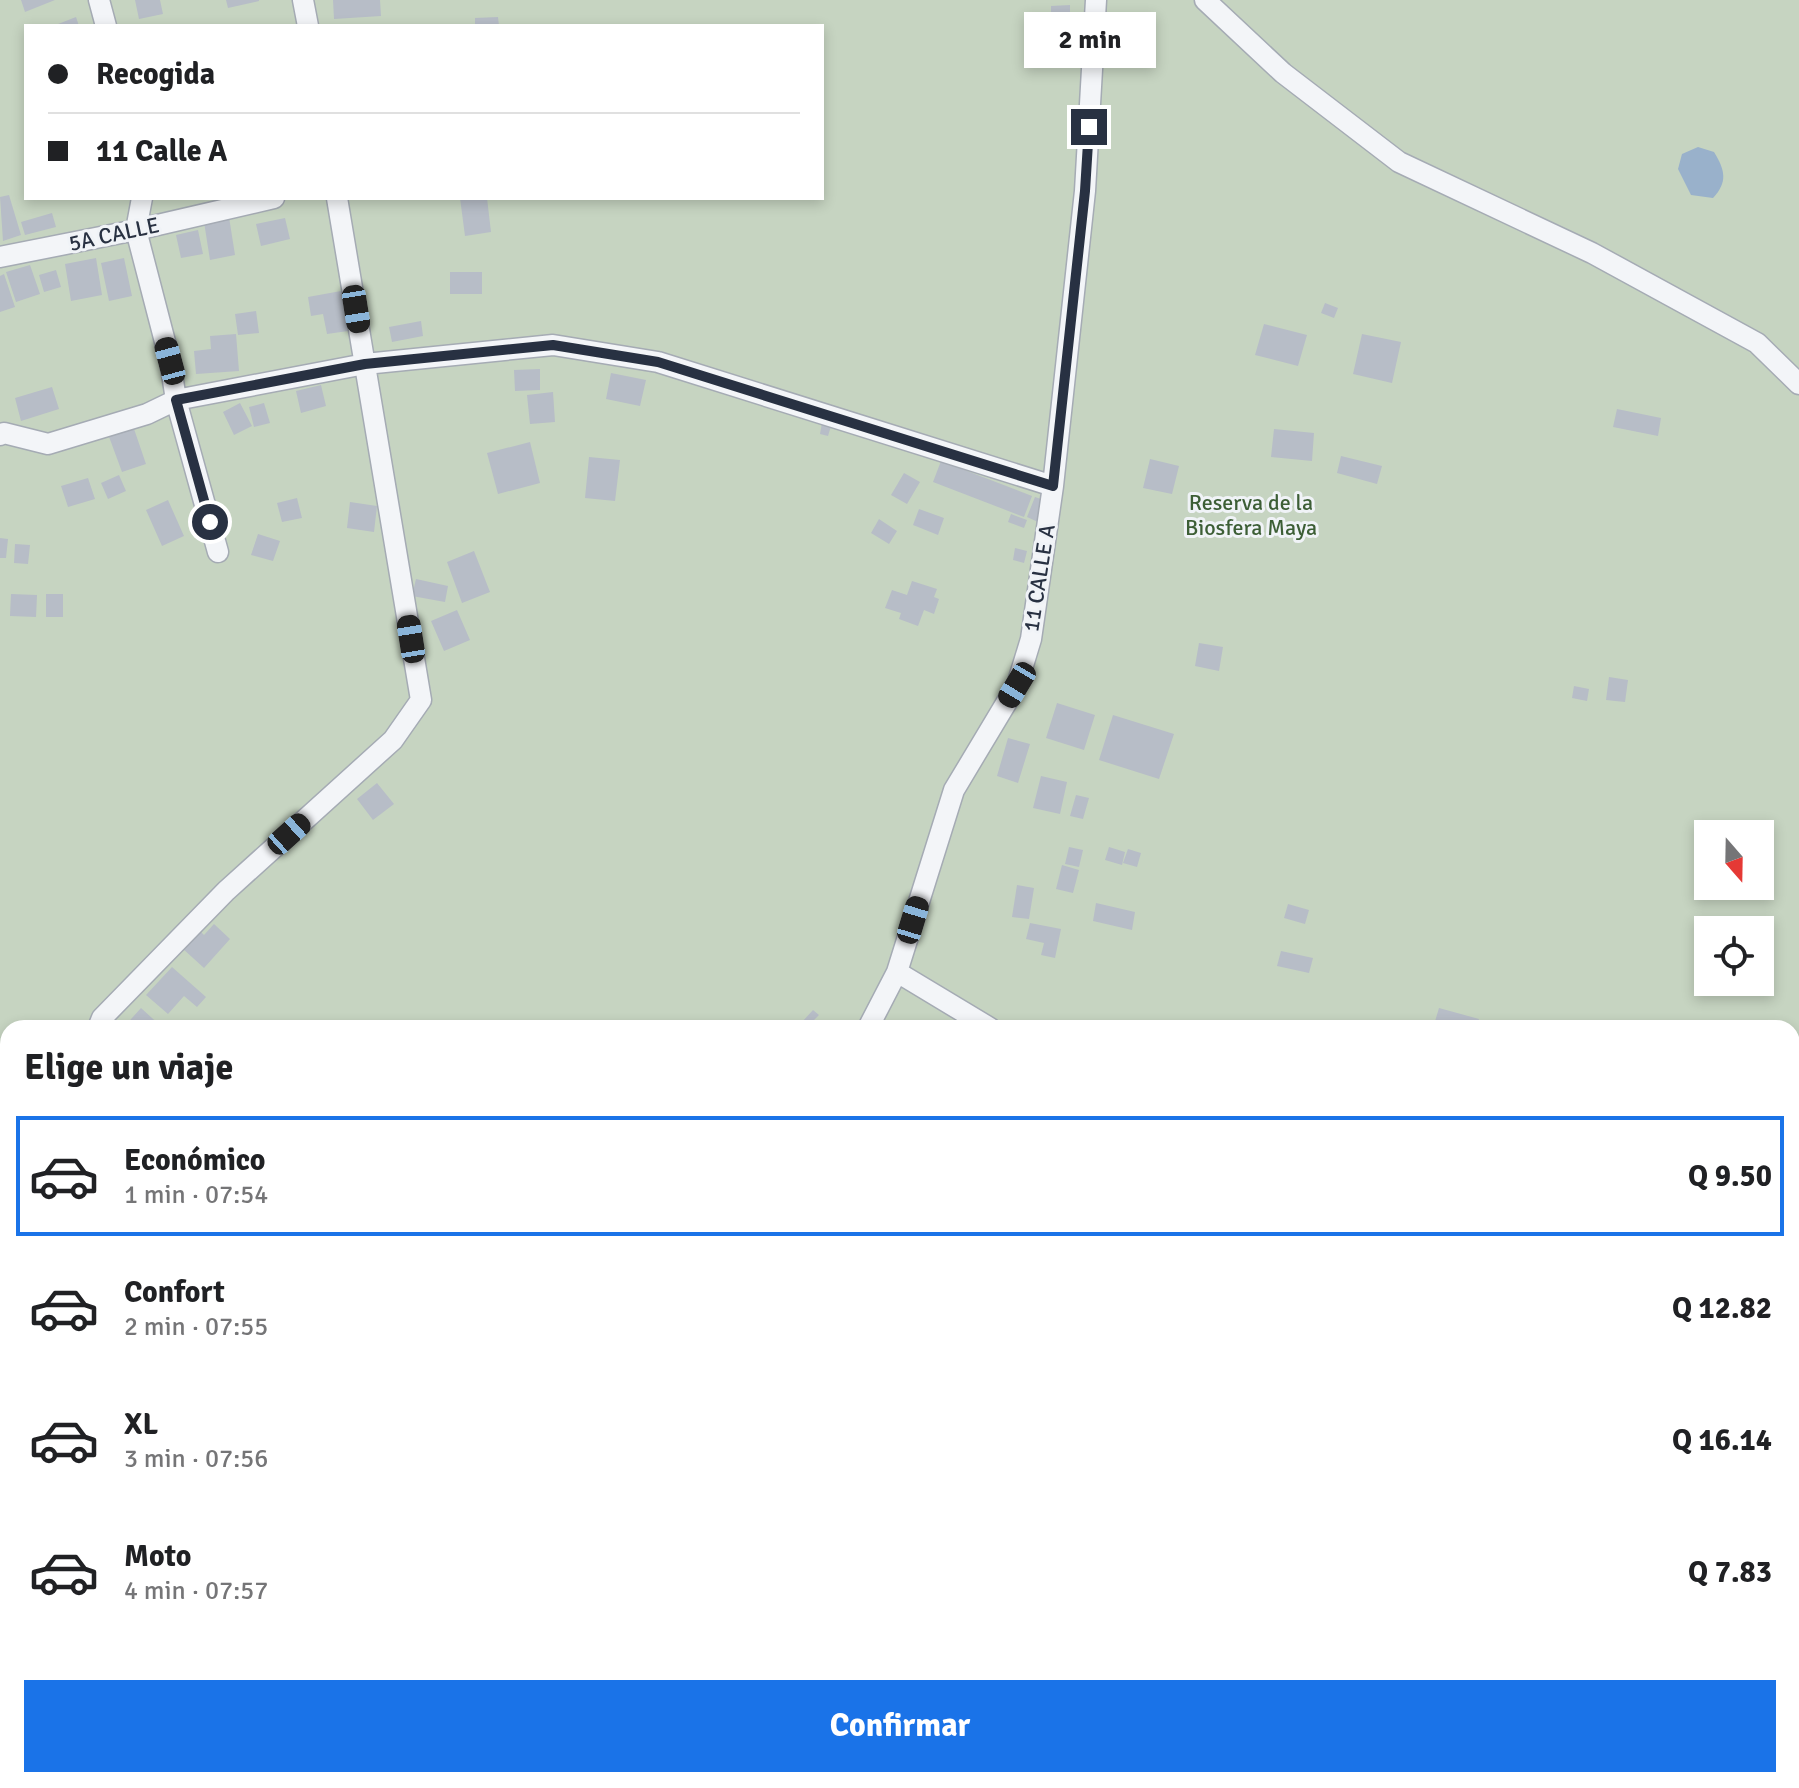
<!DOCTYPE html>
<html lang="es">
<head>
<meta charset="utf-8">
<style>
  body { margin:0; font-family:Signika,sans-serif; background:#f2f2f2; color:#202124; height:100vh; display:flex; flex-direction:column; font-size:30px; white-space:nowrap }
  * { box-sizing:border-box; margin:0 }
  p { font-size:26px; color:#757577 }
  .icon { flex:none; width:44px; height:44px; fill:none; stroke:currentColor; stroke-width:2; stroke-linecap:round; stroke-linejoin:round }
  .map { position:relative; flex:1; overflow:hidden }
  .drawer { position:absolute; left:0px; top:1020px; width:1800px; height:768px; display:flex; flex-direction:column; background:#fff; border-radius:24px 24px 0 0; box-shadow:0 4px 12px #0003 }
  .drawer>* { flex:none }
  .hud { position:absolute; left:24px; top:24px; width:800px; height:176px; border-radius:0px; box-shadow:0 4px 12px #0003; display:grid; align-content:center; height:176px; padding:0 24px; background:#fff }
  .needle { width:52px; rotate:160deg }
  .fabs { position:absolute; left:1694px; top:820px; display:grid; gap:16px }
  .fabs a { display:grid; place-items:center; width:80px; height:80px; border-radius:0px; background:#fff; box-shadow:0 4px 12px #0003; font-size:40px }
  .end { position:absolute; width:36px; height:36px; margin:-18px; border:10px solid #283142; background:#fff; box-shadow:0 0 0 4px #fff }
  .from { border-radius:50% }
  .bubble { position:absolute; height:56px; border-radius:0px; background:#fff; box-shadow:0 4px 12px #0003; font-size:26px; font-weight:700; line-height:56px; text-align:center }
  .car { position:absolute; width:24px; height:48px; margin:-24px -12px; border-radius:10px; box-shadow:0 0 6px 2px #0007; background:linear-gradient(#222 24%,#8ab4d8 0 40%,#222 0 76%,#8ab4d8 0 86%,#222 0) }
  .hud b { display:flex; align-items:center; gap:28px; height:76px; font-size:30px }
  .hud b+b { border-top:2px solid #e0e0e0 }
  .hud i { width:20px; height:20px; background:#202124 }
  ul { padding:0; list-style:none }
  li { display:flex; align-items:center; gap:24px; height:120px; margin:0 16px 12px; padding:0 8px; border:4px solid transparent; border-radius:0px }
  li div { flex:1 }
  li b { display:block; font-size:30px }
  li em { font-style:normal; font-weight:700 }
  li.active { border-color:#1a73e8 }
  li>.icon { width:72px; height:72px; stroke-width:1.5 }
  h2 { padding:0 24px; font-size:36px; line-height:96px }
  .cta { display:flex; gap:16px; margin-top:auto; padding:16px 24px }
  .cta a { flex:1; height:92px; border-radius:0px; background:#1a73e8; color:#fff; font-size:32px; font-weight:700; line-height:92px; text-align:center }
  .map>svg:first-child { display:block }
  .green { fill:#c6d4c1; fill-rule:evenodd }
  .water { fill:#99b1cb }
  .building { fill:#b7bdc7 }
  .lines { fill:none; stroke-linecap:round; stroke-linejoin:round }
  .street-casing { stroke:#a5abb4; stroke-width:23 }
  .street { stroke:#f3f5f8; stroke-width:20 }
  .route { stroke:#283142; stroke-width:10 }
  .labels { text-anchor:middle; dominant-baseline:central; stroke-width:6; stroke-linejoin:round; paint-order:stroke }
  .street-label { font-size:22px; fill:#283142; stroke:#f0f3f7 }
  .park-label { font-size:22px; fill:#3c5e35; stroke:#f0f3f7 }
</style>
</head>
<body>
<div class="map">
<svg width="1799" height="1788" viewBox="0 0 1799 1788">
  <rect width="100%" height="100%" fill="#e0e4ea"/>
  <!-- green -->
  <path class="green" d="M 0,0 L 1799,0 L 1799,1788 L 0,1788 ZM 26,26 L 822,26 L 822,198 L 26,198 ZM 1708,834 L 1760,834 L 1760,886 L 1708,886 ZM 1708,930 L 1760,930 L 1760,982 L 1708,982 ZM 8,1028 L 1792,1028 L 1792,1780 L 8,1780 Z"/>
  <!-- water -->
  <path class="water" d="M 1698,147 L 1714,152 C 1725,170 1728,182 1713,198 L 1691,195 L 1678,169 L 1682,154 Z"/>
  <!-- building -->
  <path class="building" d="M 21,0 L 55,0 L 25,12 Z
    M 135,0 L 160,0 L 163,14 L 139,19 Z
    M 226,0 L 259,0 L 259,1 L 228,8 Z
    M 333,0 L 380,0 L 381,16 L 334,19 Z
    M 1070,5 L 1070,25 L 1051,25 L 1051,6 Z
    M 76,17 L 79,26 L 53,26 Z
    M 498,17 L 499,26 L 475,26 L 475,18 Z
    M 9,195 L 21,235 L 3,241 L 0,197 Z
    M 460,198 L 487,198 L 491,232 L 465,236 Z
    M 52,213 L 56,227 L 25,235 L 21,222 Z
    M 229,217 L 235,255 L 210,260 L 204,222 Z
    M 285,218 L 290,239 L 261,246 L 256,224 Z
    M 198,230 L 203,254 L 181,258 L 176,235 Z
    M 96,258 L 102,295 L 71,301 L 65,264 Z
    M 124,258 L 132,296 L 109,301 L 101,263 Z
    M 30,265 L 40,294 L 16,302 L 6,272 Z
    M 56,270 L 61,287 L 44,292 L 39,275 Z
    M 450,272 L 482,272 L 482,294 L 450,294 Z
    M 4,274 L 15,307 L 0,312 L 0,276 Z
    M 341,291 L 348,331 L 327,334 L 323,314 L 311,316 L 308,297 Z
    M 1325,303 L 1338,308 L 1334,318 L 1321,313 Z
    M 256,311 L 259,333 L 238,335 L 235,314 Z
    M 421,321 L 423,336 L 392,342 L 389,327 Z
    M 1264,324 L 1307,335 L 1298,366 L 1255,355 Z
    M 236,334 L 239,371 L 196,374 L 194,351 L 211,349 L 210,336 Z
    M 1362,334 L 1401,342 L 1392,383 L 1353,374 Z
    M 540,369 L 540,390 L 515,391 L 514,370 Z
    M 611,373 L 646,380 L 640,406 L 606,399 Z
    M 321,385 L 326,406 L 301,413 L 296,391 Z
    M 52,387 L 59,409 L 21,421 L 15,398 Z
    M 553,392 L 555,422 L 530,424 L 527,395 Z
    M 240,403 L 252,426 L 234,435 L 223,412 Z
    M 264,403 L 270,423 L 254,427 L 249,407 Z
    M 1617,409 L 1661,418 L 1658,436 L 1613,427 Z
    M 822,423 L 831,426 L 828,436 L 820,434 Z
    M 133,426 L 146,464 L 122,472 L 108,434 Z
    M 1274,429 L 1314,433 L 1312,461 L 1271,457 Z
    M 530,442 L 540,483 L 498,494 L 487,453 Z
    M 1341,456 L 1382,466 L 1377,484 L 1337,473 Z
    M 589,457 L 620,460 L 615,501 L 585,498 Z
    M 1150,459 L 1179,466 L 1172,494 L 1143,488 Z
    M 941,461 L 1032,496 L 1024,517 L 933,482 Z
    M 904,473 L 920,482 L 907,504 L 891,495 Z
    M 119,475 L 126,491 L 108,499 L 101,483 Z
    M 88,478 L 95,499 L 68,507 L 61,486 Z
    M 1035,497 L 1047,501 L 1038,522 L 1027,517 Z
    M 297,498 L 302,518 L 282,522 L 277,503 Z
    M 168,500 L 184,536 L 162,546 L 146,510 Z
    M 350,502 L 377,506 L 374,532 L 347,528 Z
    M 919,509 L 944,518 L 938,535 L 913,525 Z
    M 1011,514 L 1027,520 L 1024,528 L 1008,522 Z
    M 879,519 L 897,531 L 889,544 L 871,533 Z
    M 258,534 L 280,541 L 273,561 L 251,555 Z
    M 0,538 L 8,539 L 6,558 L 0,558 Z
    M 15,544 L 30,545 L 28,564 L 14,563 Z
    M 1015,548 L 1027,551 L 1024,563 L 1013,560 Z
    M 474,551 L 490,592 L 462,603 L 447,562 Z
    M 416,579 L 448,586 L 445,602 L 412,596 Z
    M 912,581 L 937,589 L 934,597 L 939,599 L 934,614 L 924,610 L 918,626 L 899,619 L 901,613 L 885,608 L 892,590 L 907,595 Z
    M 11,594 L 37,595 L 36,617 L 10,616 Z
    M 46,594 L 63,594 L 63,617 L 46,617 Z
    M 457,610 L 470,640 L 444,651 L 431,621 Z
    M 1199,643 L 1223,647 L 1219,671 L 1195,666 Z
    M 1609,677 L 1628,680 L 1625,702 L 1606,700 Z
    M 1574,686 L 1589,689 L 1587,701 L 1572,698 Z
    M 1057,703 L 1095,715 L 1084,750 L 1046,738 Z
    M 1113,715 L 1174,734 L 1159,779 L 1099,760 Z
    M 1008,738 L 1030,744 L 1018,783 L 997,776 Z
    M 1041,776 L 1067,782 L 1060,814 L 1033,808 Z
    M 377,783 L 394,804 L 373,820 L 357,799 Z
    M 1076,795 L 1089,798 L 1083,819 L 1070,816 Z
    M 1069,847 L 1083,850 L 1079,867 L 1065,864 Z
    M 1109,847 L 1125,852 L 1122,865 L 1105,860 Z
    M 1128,849 L 1141,853 L 1137,867 L 1123,863 Z
    M 1062,865 L 1079,870 L 1073,893 L 1056,889 Z
    M 1017,885 L 1034,888 L 1029,919 L 1012,917 Z
    M 1096,903 L 1135,912 L 1132,930 L 1093,921 Z
    M 1288,904 L 1309,910 L 1305,924 L 1284,918 Z
    M 1030,923 L 1061,929 L 1055,958 L 1041,955 L 1044,943 L 1026,939 Z
    M 214,924 L 230,939 L 204,968 L 182,948 L 199,930 L 204,935 Z
    M 1281,951 L 1313,958 L 1309,973 L 1277,966 Z
    M 172,967 L 206,997 L 197,1007 L 184,996 L 168,1014 L 146,995 Z
    M 141,1008 L 163,1028 L 123,1028 Z
    M 1439,1008 L 1479,1019 L 1476,1028 L 1433,1028 Z
    M 813,1010 L 819,1015 L 807,1027 L 802,1022 Z
    M 3,1772 L 8,1774 L 8,1780 L 21,1782 L 18,1788 L 0,1788 L 0,1777 Z
    M 634,1780 L 682,1780 L 674,1788 L 643,1788 Z"/>
  <g class="lines">
    <!-- street casing -->
    <g class="street-casing">
      <path id="street" d="M 99,0 L 106,26
        M 303,0 L 308,26
        M 1205,0 L 1283,73 L 1399,162 L 1592,253 L 1757,343 L 1799,384
        M 142,198 L 136,230 L 170,361 L 176,400 L 218,552
        M 0,257 L 136,230 L 274,198
        M 0,435 L 4,433 L 48,444 L 147,414 L 176,400 L 365,364 L 553,345 L 658,362 L 1053,486
        M 897,972 L 990,1028
        M 98,1028 L 102,1018 L 226,891 L 393,740 L 421,700 L 337,198
        M 868,1028 L 897,972 L 954,790 L 1017,685 L 1031,639 L 1053,486 L 1085,191 L 1096,0
        M 0,1216 L 8,1208
        M 1792,1246 L 1799,1242
        M 0,1310 L 8,1319
        M 0,1442 L 8,1438
        M 0,1602 L 8,1610
        M 437,1788 L 451,1780
        M 1521,1788 L 1526,1780"/>
    </g>
    <!-- street -->
    <use href="#street" class="street"/>
  </g>
  <g class="lines">
    <!-- route -->
    <path class="route" d="M 210,522 L 176,400 L 365,364 L 553,345 L 658,362 L 1053,486 L 1085,191 L 1089,127"/>
  </g>
  <g class="labels">
    <!-- street labels -->
    <g class="street-label">
      <text transform="translate(114 234) rotate(-12)">5A CALLE</text>
      <text transform="translate(1039 578) rotate(-81)">11 CALLE A</text>
    </g>
    <!-- park labels -->
    <g class="park-label">
      <text x="1251" y="502">Reserva de la<tspan x="1251" dy="25">Biosfera Maya</tspan></text>
    </g>
  </g>
</svg>
<div class="fabs">
<a><svg class="needle" viewBox="-14 -14 28 28"><path d="M0-13l5 13h-10z" fill="#e53935"/><path d="M0 13l5-13h-10z" fill="#757577"/></svg></a>
<a><svg class="icon" aria-label="locate" viewBox="0 0 24 24"><circle cx="12" cy="12" r="6"/><path d="M12 2v4M12 18v4M2 12h4M18 12h4"/></svg></a>
</div>
<i class="end from" style="left:210px;top:522px"></i>
<i class="end" style="left:1089px;top:127px"></i>
<div class="bubble" style="left:1024px;top:12px;width:132px">2 min</div>
<i class="car" style="left:356px;top:309px;rotate:171deg"></i>
<i class="car" style="left:170px;top:361px;rotate:345deg"></i>
<i class="car" style="left:411px;top:639px;rotate:351deg"></i>
<i class="car" style="left:1017px;top:685px;rotate:211deg"></i>
<i class="car" style="left:289px;top:834px;rotate:48deg"></i>
<i class="car" style="left:913px;top:920px;rotate:17deg"></i>
<div class="hud">
<b><i class="from"></i>Recogida</b>
<b><i></i>11 Calle A</b>
</div>
<section class="drawer">
<h2>Elige un viaje</h2>
<ul>
<li class="active"><svg class="icon" aria-label="car" viewBox="0 0 24 24"><path d="M5 17H2v-5l4-1 3-4h7l3 4 3 1v5h-3M9 17h6M6 11h13"/><circle cx="7" cy="17" r="2"/><circle cx="17" cy="17" r="2"/></svg><div><b>Económico</b><p>1 min · 07:54</p></div><em>Q 9.50</em></li>
<li><svg class="icon" aria-label="car" viewBox="0 0 24 24"><path d="M5 17H2v-5l4-1 3-4h7l3 4 3 1v5h-3M9 17h6M6 11h13"/><circle cx="7" cy="17" r="2"/><circle cx="17" cy="17" r="2"/></svg><div><b>Confort</b><p>2 min · 07:55</p></div><em>Q 12.82</em></li>
<li><svg class="icon" aria-label="car" viewBox="0 0 24 24"><path d="M5 17H2v-5l4-1 3-4h7l3 4 3 1v5h-3M9 17h6M6 11h13"/><circle cx="7" cy="17" r="2"/><circle cx="17" cy="17" r="2"/></svg><div><b>XL</b><p>3 min · 07:56</p></div><em>Q 16.14</em></li>
<li><svg class="icon" aria-label="car" viewBox="0 0 24 24"><path d="M5 17H2v-5l4-1 3-4h7l3 4 3 1v5h-3M9 17h6M6 11h13"/><circle cx="7" cy="17" r="2"/><circle cx="17" cy="17" r="2"/></svg><div><b>Moto</b><p>4 min · 07:57</p></div><em>Q 7.83</em></li>
</ul>
<div class="cta"><a>Confirmar</a></div>
</section>
</div>
</body>
</html>
